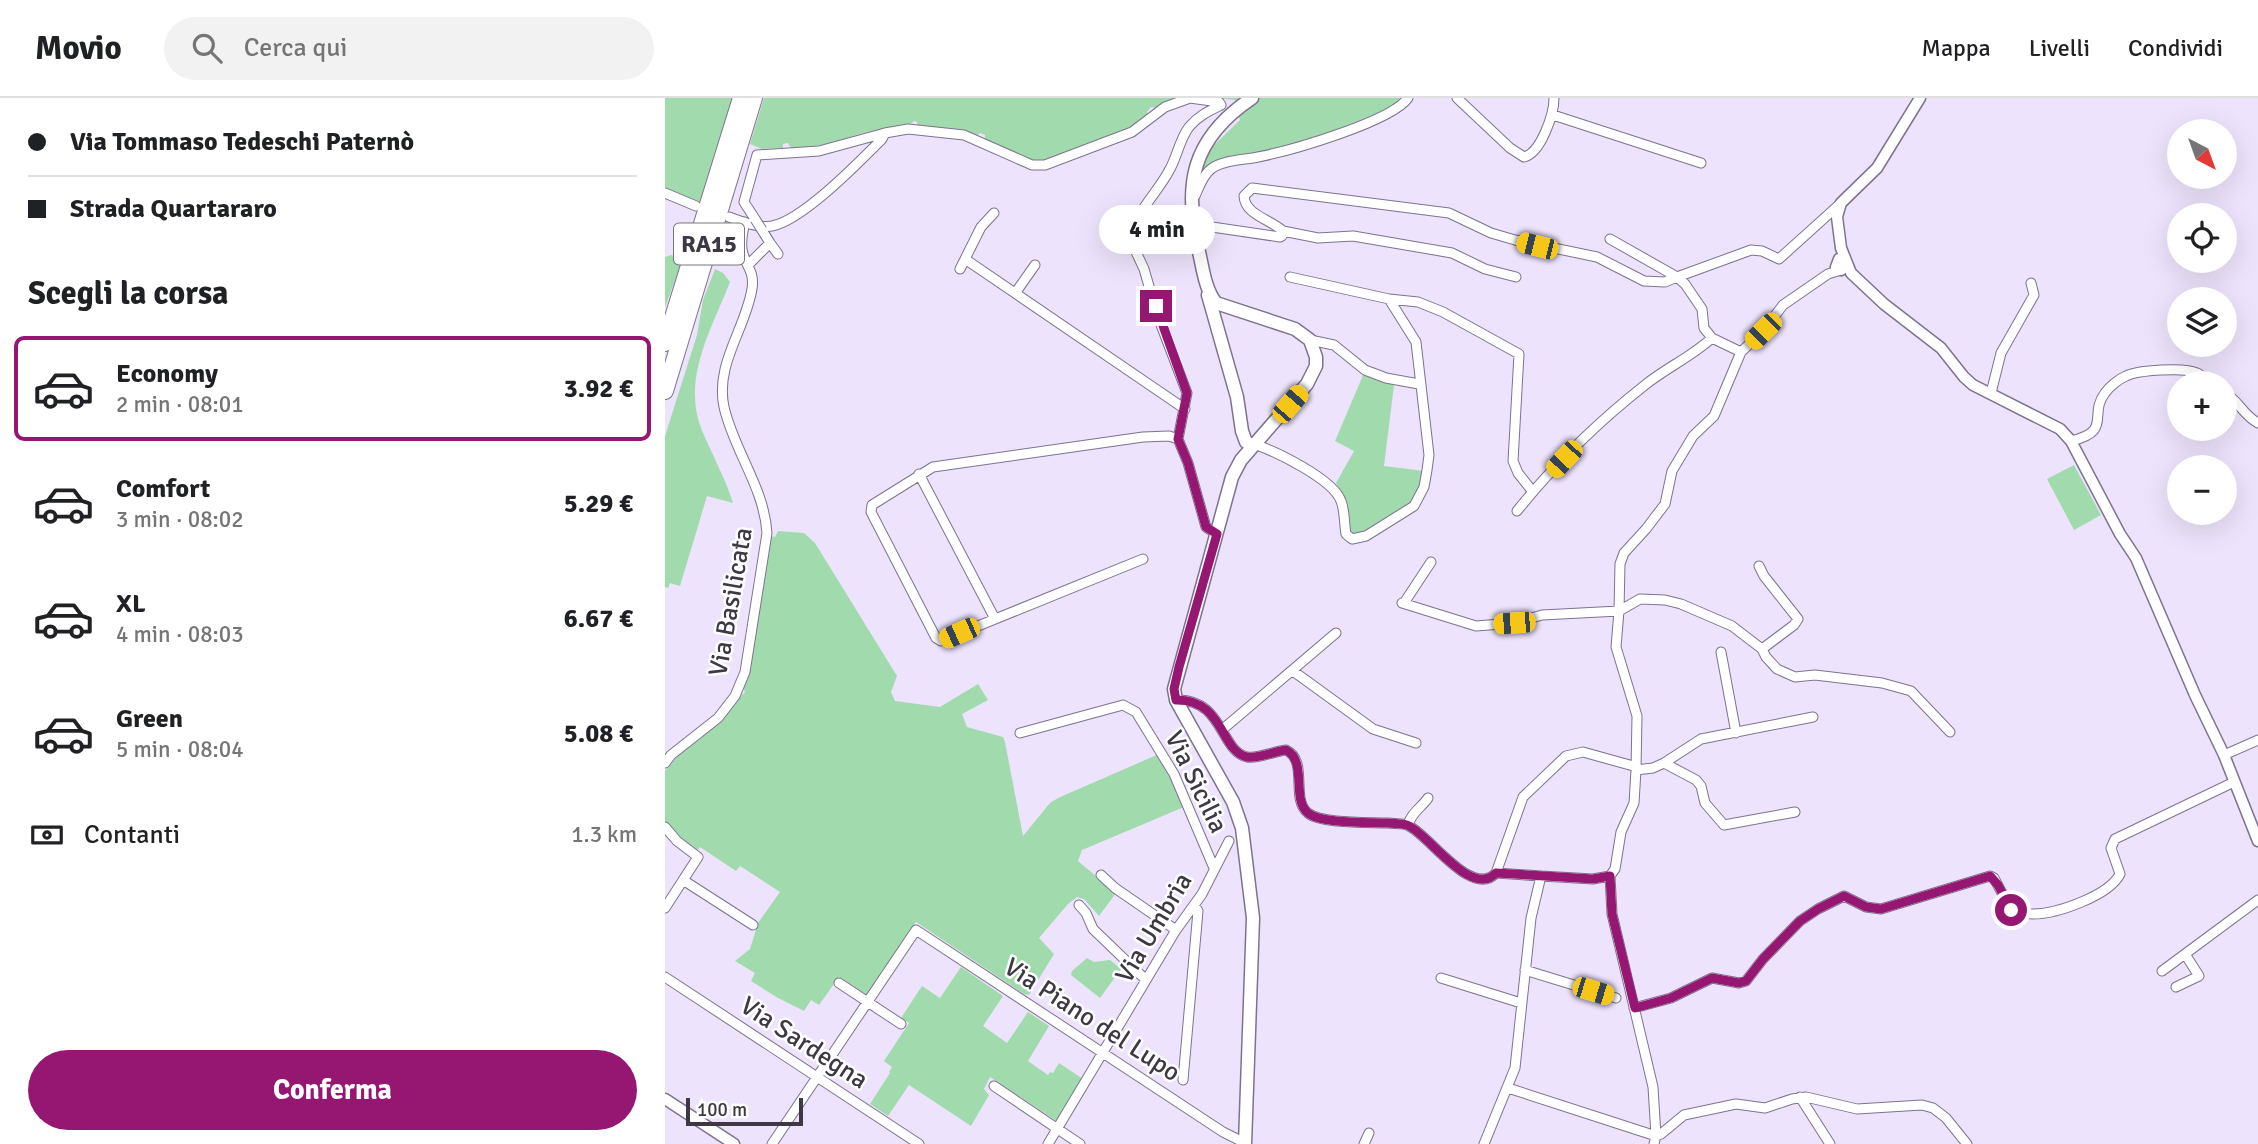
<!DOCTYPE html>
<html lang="it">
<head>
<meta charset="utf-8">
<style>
  body { margin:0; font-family:Signika,sans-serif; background:#f2f2f2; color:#202124; height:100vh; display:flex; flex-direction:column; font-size:26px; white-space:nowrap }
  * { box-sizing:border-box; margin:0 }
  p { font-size:23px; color:#757577 }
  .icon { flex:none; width:38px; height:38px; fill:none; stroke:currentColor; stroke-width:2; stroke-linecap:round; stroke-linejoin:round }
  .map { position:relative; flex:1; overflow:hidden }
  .details { display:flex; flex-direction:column; background:#fff; width:665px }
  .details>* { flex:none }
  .banner { display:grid; align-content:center; height:154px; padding:0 28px; background:#fff }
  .needle { width:46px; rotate:139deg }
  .tools { position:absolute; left:1502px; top:21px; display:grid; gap:14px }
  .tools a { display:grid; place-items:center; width:70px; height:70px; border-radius:50%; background:#fff; box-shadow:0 7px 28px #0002; font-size:35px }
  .scale { position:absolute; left:21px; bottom:18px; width:117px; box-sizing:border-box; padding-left:7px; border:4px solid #3d3844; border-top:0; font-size:19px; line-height:24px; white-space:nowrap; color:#3d3844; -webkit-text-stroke:5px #fff; paint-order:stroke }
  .end { position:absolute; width:32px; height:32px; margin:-16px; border:9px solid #951771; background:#fff; box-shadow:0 0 0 4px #fff }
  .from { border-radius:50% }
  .bubble { position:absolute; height:49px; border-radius:24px; background:#fff; box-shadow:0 7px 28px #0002; font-size:23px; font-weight:800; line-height:49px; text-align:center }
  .car { position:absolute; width:21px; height:42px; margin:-21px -10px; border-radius:9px; box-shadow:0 0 5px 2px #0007; background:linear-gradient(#f5c518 24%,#345 0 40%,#f5c518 0 76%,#345 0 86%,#f5c518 0) }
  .banner b { display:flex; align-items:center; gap:24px; height:66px; font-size:26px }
  .banner b+b { border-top:2px solid #e0e0e0 }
  .banner i { width:18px; height:18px; background:#202124 }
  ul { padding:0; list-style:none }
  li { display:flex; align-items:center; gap:21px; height:105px; margin:0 14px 10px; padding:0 14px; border:4px solid transparent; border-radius:10px }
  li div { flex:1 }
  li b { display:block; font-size:26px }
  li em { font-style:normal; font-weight:800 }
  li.selected { border-color:#951771 }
  li>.icon { width:63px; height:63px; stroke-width:1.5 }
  h2 { padding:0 28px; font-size:32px; line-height:84px }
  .pay { display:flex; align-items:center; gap:18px; height:77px; padding:0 28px; font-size:26px }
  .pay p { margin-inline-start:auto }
  .button { display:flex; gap:14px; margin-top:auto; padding:14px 28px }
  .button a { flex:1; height:80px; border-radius:42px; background:#951771; color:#fff; font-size:28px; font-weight:800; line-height:80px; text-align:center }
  header { display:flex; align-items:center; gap:42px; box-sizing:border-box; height:98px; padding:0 35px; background:#fff; border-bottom:2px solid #e0e0e0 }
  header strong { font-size:33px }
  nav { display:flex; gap:38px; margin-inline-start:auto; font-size:24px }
  .search { width:490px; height:63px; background:#f2f2f2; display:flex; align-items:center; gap:18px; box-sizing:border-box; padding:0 24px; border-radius:38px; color:#757577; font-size:26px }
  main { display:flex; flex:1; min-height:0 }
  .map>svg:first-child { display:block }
  .green { fill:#a1dbad }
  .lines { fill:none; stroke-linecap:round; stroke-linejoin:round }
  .minor-casing { stroke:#7e728e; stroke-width:11 }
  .tertiary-casing { stroke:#7e728e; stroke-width:13 }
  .secondary-casing { stroke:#7e728e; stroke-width:15 }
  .motorway-casing { stroke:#7e728e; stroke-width:18 }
  .minor { stroke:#fff; stroke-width:9 }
  .tertiary { stroke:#fff; stroke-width:10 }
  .secondary { stroke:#fff; stroke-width:12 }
  .motorway { stroke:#fff; stroke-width:16 }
  .minor-bridge-casing { stroke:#7e728e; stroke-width:11; stroke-linecap:butt }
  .minor-bridge { stroke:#fff; stroke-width:9 }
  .route { stroke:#951771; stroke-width:9 }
  .labels { text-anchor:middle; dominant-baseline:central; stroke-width:5; stroke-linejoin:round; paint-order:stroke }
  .shield { fill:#fff; stroke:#77747c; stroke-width:2 }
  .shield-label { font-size:24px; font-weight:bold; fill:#3d3844 }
  .street-label { font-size:26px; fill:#3d3844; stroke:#fff }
</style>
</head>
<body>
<header>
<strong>Movio</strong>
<div class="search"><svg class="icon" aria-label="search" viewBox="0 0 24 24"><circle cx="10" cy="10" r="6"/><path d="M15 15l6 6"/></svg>Cerca qui</div>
<nav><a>Mappa</a><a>Livelli</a><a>Condividi</a></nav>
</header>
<main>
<section class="details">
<div class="banner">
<b><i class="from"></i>Via Tommaso Tedeschi Paternò</b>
<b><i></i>Strada Quartararo</b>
</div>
<h2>Scegli la corsa</h2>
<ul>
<li class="selected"><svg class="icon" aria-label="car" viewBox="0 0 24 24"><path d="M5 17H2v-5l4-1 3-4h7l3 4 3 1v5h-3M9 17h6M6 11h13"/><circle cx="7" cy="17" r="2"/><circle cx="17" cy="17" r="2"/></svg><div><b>Economy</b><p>2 min · 08:01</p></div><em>3.92 €</em></li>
<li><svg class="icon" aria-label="car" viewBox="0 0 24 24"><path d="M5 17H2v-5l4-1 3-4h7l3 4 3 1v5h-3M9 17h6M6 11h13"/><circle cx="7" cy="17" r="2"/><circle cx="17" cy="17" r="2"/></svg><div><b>Comfort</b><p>3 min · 08:02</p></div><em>5.29 €</em></li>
<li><svg class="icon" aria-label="car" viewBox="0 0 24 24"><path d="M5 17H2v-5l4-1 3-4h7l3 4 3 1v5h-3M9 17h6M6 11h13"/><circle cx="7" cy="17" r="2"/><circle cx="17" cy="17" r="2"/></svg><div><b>XL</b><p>4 min · 08:03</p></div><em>6.67 €</em></li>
<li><svg class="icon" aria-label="car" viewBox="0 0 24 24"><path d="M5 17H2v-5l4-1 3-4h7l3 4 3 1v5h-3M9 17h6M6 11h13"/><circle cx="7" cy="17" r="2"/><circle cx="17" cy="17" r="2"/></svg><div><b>Green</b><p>5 min · 08:04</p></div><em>5.08 €</em></li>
</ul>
<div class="pay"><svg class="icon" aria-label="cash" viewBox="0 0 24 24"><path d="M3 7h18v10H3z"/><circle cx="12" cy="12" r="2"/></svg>Contanti<p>1.3 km</p></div>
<div class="button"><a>Conferma</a></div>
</section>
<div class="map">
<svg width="1593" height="1046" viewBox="0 0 1593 1046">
  <rect width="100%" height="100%" fill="#ede3fc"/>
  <!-- green -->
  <path class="green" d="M 0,0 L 68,0 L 35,106 L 0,92 Z
    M 99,0 L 521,0 L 495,11 L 486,9 L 482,14 L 483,18 L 471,30 L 376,66 L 320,41 L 320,37 L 315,35 L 311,38 L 253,30 L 252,24 L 249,23 C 238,34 221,30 207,33 C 179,39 154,52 126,50 L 123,45 L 118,46 L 118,50 L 97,51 L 85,46 Z
    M 550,0 L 738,0 L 717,14 L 653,39 L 545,67 L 535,75 L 546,50 L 575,22 L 570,2 Z
    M 6,157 L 18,161 L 0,209 L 0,159 Z
    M 50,171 L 58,175 L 65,184 C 47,230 17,280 36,330 C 46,355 60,379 68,405 L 42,398 L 15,488 L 5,485 L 3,490 L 0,489 L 0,338 L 32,237 L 38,202 Z
    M 699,275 L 729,287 L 719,368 L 759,373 L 756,387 L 747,406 L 695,439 L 685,436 L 681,403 L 671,385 L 689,353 L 670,343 Z
    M 1409,367 L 1436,417 L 1409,432 L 1382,381 Z
    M 113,433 L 139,435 L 150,445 L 232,578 L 226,594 L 230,603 L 275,609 L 313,586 L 323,602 L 297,616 L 302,629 L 338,639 L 340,644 L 358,738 L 385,705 L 393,700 L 494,656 L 505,675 L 519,709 L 417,752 L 413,763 L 451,795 L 434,818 L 419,801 L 412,799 L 403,806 L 374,840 L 389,856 L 364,897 L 359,896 L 251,824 L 202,898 L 174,879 L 154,907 L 146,902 L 139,913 L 113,900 L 86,883 L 90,875 L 70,863 L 85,851 L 93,825 L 115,794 L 75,768 L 71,773 L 35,749 L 31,754 L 0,724 L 0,673 L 17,653 L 80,594 L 78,590 L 105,438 L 110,439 Z
    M 422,860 L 429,864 L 445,862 L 456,871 L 435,900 L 406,877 L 407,873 Z
    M 296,869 L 338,898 L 318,928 L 342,945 L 363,914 L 384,928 L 363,963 L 383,977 L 385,974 L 388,975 L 394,965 L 418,981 L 393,1024 L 325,979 L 319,991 L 324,997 L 306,1028 L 244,987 L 223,1018 L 205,1006 L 225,975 L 224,974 L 227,969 L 219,963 L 244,925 L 236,920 L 257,888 L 275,900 Z"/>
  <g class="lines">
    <!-- minor casing -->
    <g class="minor-casing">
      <path id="minor" d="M 525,0 L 554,4 L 556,7
        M 792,0 L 845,50 L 859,59 C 876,55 889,16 889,0
        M 888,17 L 1036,65
        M 0,95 L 31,108
        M 530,98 C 534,89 538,77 546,71 C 558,62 579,62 593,59 C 624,53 726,24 743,0
        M 64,119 C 77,124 93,130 107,128 C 138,122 194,64 217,41 L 220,35 L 243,31 L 299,37 L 367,67 L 380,67 L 467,34 L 500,9 L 525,0
        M 90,121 L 79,104 L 92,57 L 154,53 L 220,35
        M 528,130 L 547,129 L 615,139 L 617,138 L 618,133 C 605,121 580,117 579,98 L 587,90 L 784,115 L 826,135 L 850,142 L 932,159 L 979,183 L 1000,184 L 1012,179 L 1020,186 L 1037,211 L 1039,230 L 1047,240 L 1076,254
        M 618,133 L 653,140 L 688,138 L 787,155 L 820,171 L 851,179
        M 945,141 L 1012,179 L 1086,152 L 1097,153 L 1114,161 L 1176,105
        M 105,145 L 113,156
        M 300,161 L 316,129 L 329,115
        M 84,166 L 105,145 L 97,132
        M 295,171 L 300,161 L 520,311
        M 625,179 L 724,201 L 753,204 L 778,214 L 854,256 L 848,363 L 853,375 L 868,394
        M 351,194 L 370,167
        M 645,242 L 669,247 L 700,272 L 721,280 L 754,286
        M 1559,294 C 1573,302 1579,318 1593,325
        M 1326,295 L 1336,255 L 1369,197 L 1366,185
        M 1406,343 C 1448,333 1423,317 1440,295 C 1445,288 1454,281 1461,278 C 1473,272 1520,269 1532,275 C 1537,277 1541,282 1545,285
        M 589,346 C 612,354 668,381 676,403 C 680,413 679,425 681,436 L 687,441 L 701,438 L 749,408 L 759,389 L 762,372 L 764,357 L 751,244 L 724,201
        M 254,376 L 329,519
        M 852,413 C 889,367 933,324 980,287 C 1001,270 1026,259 1047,240
        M 552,436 L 541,429 L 523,365 L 513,341 L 522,295 L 493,219 L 479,171 L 465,141 C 471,112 494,94 506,69 C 513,55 515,41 524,29 C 533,18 544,13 556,7
        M 478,461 L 276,543 L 271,540 L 206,414 L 207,407 L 268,369 L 478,339 L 504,338 L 513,341
        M 1094,468 L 1099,478 L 1133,521 L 1129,527 L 1097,551
        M 737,505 L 811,528 L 849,525 L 877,517 L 954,513 L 975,501 L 1000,502 L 1016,506 L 1067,528 L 1097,551 L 1101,559 L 1112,571 L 1130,579 L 1150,577 L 1217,585 L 1246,593 L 1285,634
        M 739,505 L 766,464
        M 1056,554 L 1071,635
        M 628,573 L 708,631 L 751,645
        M 511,602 C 558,600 555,653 582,659 C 593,661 610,653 621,652 C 644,663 625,701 643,715 C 656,726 705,724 723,725 C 729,726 739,725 744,728 C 765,738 807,801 831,775 L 876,778 L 866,820 L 850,970 L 819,1046
        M 558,631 L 671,535
        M 355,635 L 458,607 L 471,614 L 509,676 L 549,770
        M 1559,657 L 1593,642
        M 0,665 L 6,657 L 53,620 L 70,598 L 80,574 L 102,435 C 99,389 69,353 59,309 C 50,266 80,232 87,191 C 90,171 79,167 77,151 C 76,143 78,132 80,124
        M 999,665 L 1031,682 L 1036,688 L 1040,705 L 1059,727 L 1130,714
        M 971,672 L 988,670 L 999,665 L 1036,641 L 1148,619
        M 743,727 C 746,715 756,710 763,700
        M 0,729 L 12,743 L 33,759 L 0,810
        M 831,775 L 858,699 L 901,658 L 918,654 L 972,669
        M 436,777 L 450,790 L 511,832
        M 876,778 L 928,781 L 945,778
        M 18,782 L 88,827
        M 414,807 L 421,815 L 428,831 L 481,882
        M 860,872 L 951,900
        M 1497,873 L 1593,802
        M 0,879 L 254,1046
        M 776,880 L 856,905
        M 174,885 L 236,926
        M 1511,889 L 1534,878 L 1520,856
        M 969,910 L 1006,900 L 1047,880 L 1074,885 L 1081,883 L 1098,861 L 1135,823 L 1153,811 L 1179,798 L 1201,809 L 1216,811 L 1325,778 L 1329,780 L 1346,812 C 1354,814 1360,816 1368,816 C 1391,816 1444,798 1455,776 L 1446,750 L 1450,741 L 1569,684
        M 518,982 L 533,813 L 529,807
        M 329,988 L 415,1046
        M 843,990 L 991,1038 L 996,1036 L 1019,1017 L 1071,1006 L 1100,1010 L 1127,1001 L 1141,999 L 1192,1011 L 1257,1007 L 1268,1010 L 1281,1020 L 1302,1046
        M 1135,999 L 1165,1046
        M 107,1046 L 251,832 L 558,1034 L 580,1045
        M 383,1046 L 511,832 L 537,796 L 564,743
        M 699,1046 L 704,1035
        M 989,1046 L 991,1038 L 988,989 L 947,816 L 945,778 L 950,771 L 956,734 L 969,705 L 971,672 L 972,618 L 951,549 L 954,513 L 955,466 L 959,455 L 981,431 L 1000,406 L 1007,373 L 1028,338 L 1049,318 L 1076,254 L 1098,233 L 1118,207 L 1163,176 L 1176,172"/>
    </g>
    <!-- tertiary casing -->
    <g class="tertiary-casing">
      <path id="tertiary" d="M 1255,0 L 1212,70 L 1176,105 L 1172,119 L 1176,150 L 1186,175 L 1219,206 L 1276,250 L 1299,279 L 1308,287 L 1395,331 L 1406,343 L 1455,436 L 1471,460 L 1530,597 L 1559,657 L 1593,743
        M 1179,162 L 1174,161 L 1171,169 L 1176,172 L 1182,167
        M 0,1001 L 69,1046"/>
    </g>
    <!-- secondary casing -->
    <g class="secondary-casing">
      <path id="secondary" d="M 543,197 L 572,299 L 577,333 L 581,344 L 585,346 L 589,346
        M 580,1046 L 588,820 L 577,730 L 568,704 L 511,602 L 509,591 L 567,379 L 576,362 L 642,286 L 651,268 L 651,259 L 645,242 L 630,231 L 551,205 C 540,191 538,171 534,154 C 518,87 526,41 587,0"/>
    </g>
    <!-- motorway casing -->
    <g class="motorway-casing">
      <path id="motorway" d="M 0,245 L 76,0
        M 0,293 L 89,0"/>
    </g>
    <!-- minor -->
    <use href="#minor" class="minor"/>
    <!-- tertiary -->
    <use href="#tertiary" class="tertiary"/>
    <!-- secondary -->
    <use href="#secondary" class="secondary"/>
    <!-- motorway -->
    <use href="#motorway" class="motorway"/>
    <!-- minor-bridge casing -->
    <g class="minor-bridge-casing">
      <path id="minor-bridge" d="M 90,121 L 97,132"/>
    </g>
    <!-- minor-bridge -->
    <use href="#minor-bridge" class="minor-bridge"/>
  </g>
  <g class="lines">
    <!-- route -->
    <path class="route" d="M 491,208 L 522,295 L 513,341 L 523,365 L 541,429 L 552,436 L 514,569 L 509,591 L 511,602 C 559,601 555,653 582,659 C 593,661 610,653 621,652 C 643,663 626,702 643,715 C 656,726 705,724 723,725 C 729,726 739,725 744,728 C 765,738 807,801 831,775 L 928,781 L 945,778 L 947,816 L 970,910 L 1006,900 L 1047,880 L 1074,885 L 1081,883 L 1098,861 L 1135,823 L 1153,811 L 1179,798 L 1201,809 L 1216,811 L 1325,778 L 1333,787 L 1346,812"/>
  </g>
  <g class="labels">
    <!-- shield labels -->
    <rect class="shield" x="9" y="125.5" width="70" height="41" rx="5"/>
    <g class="shield-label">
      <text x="44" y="146">RA15</text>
    </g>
    <!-- street labels -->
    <g class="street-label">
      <text transform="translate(66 504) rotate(-80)">Via Basilicata</text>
      <text transform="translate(531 684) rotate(64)">Via Sicilia</text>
      <text transform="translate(489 830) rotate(-59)">Via Umbria</text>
      <text transform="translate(427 922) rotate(33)">Via Piano del Lupo</text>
      <text transform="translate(139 945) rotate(33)">Via Sardegna</text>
    </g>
  </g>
</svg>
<div class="tools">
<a><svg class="needle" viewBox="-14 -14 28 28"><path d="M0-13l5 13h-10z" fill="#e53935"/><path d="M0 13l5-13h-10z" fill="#757577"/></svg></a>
<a><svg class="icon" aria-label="locate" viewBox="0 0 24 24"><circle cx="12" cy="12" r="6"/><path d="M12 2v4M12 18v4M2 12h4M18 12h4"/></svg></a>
<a><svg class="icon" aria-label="layers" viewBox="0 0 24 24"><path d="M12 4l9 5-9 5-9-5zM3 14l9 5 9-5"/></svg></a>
<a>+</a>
<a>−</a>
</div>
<div class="scale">100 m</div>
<i class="end from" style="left:1346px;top:812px"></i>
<i class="end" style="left:491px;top:208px"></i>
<div class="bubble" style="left:434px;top:107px;width:116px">4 min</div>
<i class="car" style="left:872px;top:148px;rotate:284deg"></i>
<i class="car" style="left:1098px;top:233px;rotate:225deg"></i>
<i class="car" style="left:625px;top:306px;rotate:41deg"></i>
<i class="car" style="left:899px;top:361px;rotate:223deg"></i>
<i class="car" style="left:849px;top:525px;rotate:266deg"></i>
<i class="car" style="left:294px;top:535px;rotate:246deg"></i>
<i class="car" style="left:928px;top:893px;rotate:107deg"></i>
</div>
</main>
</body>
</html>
